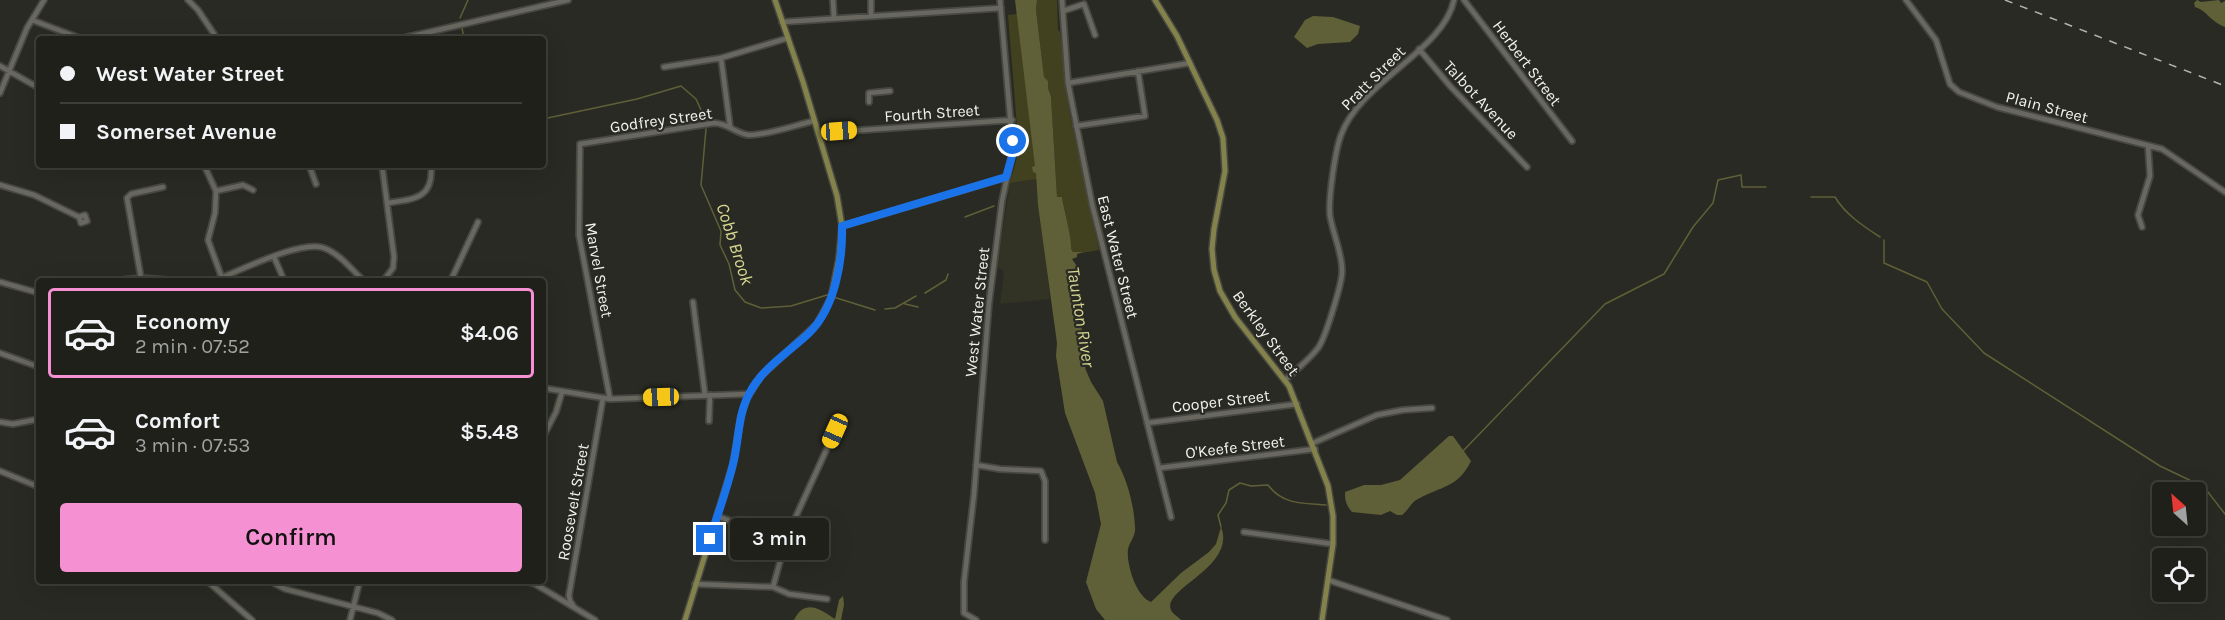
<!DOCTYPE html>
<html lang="en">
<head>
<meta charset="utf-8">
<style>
  body { margin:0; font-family:Karla,sans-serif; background:#272823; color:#f1f3f6; height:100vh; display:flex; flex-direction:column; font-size:22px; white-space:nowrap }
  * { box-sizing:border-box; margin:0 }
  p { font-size:20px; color:#a1a3a2 }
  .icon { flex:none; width:33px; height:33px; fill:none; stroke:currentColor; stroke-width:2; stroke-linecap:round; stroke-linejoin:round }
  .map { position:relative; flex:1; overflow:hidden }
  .details { position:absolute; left:36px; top:278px; width:510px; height:306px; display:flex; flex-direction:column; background:#1f201a; border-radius:6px; box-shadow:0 6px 24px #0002,0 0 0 2px #3c3e39 }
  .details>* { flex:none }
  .top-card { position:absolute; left:36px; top:36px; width:510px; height:132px; border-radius:6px; box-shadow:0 6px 24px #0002,0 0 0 2px #3c3e39; display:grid; align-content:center; height:132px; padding:0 24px; background:#1f201a }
  .needle { width:39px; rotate:333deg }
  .buttons { position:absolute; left:2152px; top:482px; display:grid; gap:12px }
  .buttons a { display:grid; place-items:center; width:54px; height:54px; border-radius:6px; background:#1f201a; box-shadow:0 6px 24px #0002,0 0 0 2px #3c3e39; font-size:30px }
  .end { position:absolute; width:27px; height:27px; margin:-14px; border:8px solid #1a73e8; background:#fff; box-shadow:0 0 0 3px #fff }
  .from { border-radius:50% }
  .bubble { position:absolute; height:42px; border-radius:6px; background:#1f201a; box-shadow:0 6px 24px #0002,0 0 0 2px #3c3e39; font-size:20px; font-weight:600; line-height:42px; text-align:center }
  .car { position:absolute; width:18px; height:36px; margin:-18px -9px; border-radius:8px; box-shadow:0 0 4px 2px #0007; background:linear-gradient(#f5c518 24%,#345 0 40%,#f5c518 0 76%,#345 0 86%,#f5c518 0) }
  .top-card b { display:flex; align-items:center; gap:21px; height:57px; font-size:22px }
  .top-card b+b { border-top:2px solid #3c3e39 }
  .top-card i { width:15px; height:15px; background:#f1f3f6 }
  ul { padding:10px 0 0; list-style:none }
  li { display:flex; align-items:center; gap:18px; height:90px; margin:0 12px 9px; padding:0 12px; border:3px solid transparent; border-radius:6px }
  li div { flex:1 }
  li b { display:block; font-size:22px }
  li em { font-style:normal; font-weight:600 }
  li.selected { border-color:#f591d2 }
  li>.icon { width:54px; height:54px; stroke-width:1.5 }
  .action { display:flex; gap:12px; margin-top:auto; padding:12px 24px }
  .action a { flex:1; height:69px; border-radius:6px; background:#f591d2; color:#111; font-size:24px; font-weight:600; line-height:69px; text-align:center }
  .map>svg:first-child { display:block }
  .built { fill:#323225 }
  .green { fill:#42411f }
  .water { fill:#606038 }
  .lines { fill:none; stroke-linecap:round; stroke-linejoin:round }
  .stream { stroke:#606038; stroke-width:1.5 }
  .minor-casing { stroke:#484842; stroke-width:8 }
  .major-casing { stroke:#484842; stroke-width:8 }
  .minor { stroke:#686860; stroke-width:4.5 }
  .major { stroke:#83824a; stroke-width:5 }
  .rail { stroke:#b4b4ae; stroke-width:1.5; stroke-dasharray:8 8; stroke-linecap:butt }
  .route { stroke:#1a73e8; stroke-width:8 }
  .labels { text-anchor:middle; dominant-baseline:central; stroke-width:4.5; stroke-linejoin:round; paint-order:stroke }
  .street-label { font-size:16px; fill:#f3f3ee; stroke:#292a23 }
  .water-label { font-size:18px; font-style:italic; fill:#d6d691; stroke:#292a23 }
</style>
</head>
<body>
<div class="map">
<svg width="2225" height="620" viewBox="0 0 2225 620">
  <rect width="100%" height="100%" fill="#292a23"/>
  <!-- built -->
  <path class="built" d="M 1037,179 L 1050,299 L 1000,304 L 1004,274 L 1003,270 L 997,268 L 1010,183 Z"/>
  <!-- green -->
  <path class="green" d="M 1037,0 L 1057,0 L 1058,30 L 1060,32 L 1070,115 L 1099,250 L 1076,254 L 1081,252 L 1073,252 L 1070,248 C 1072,239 1064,208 1062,197 L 1057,197 L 1051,97 L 1048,88 L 1048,81 L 1044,77 L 1036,10 Z
    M 1017,14 L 1036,167 L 1033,172 L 1036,172 L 1037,179 L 1010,183 L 1017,157 L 1018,139 L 1008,15 Z"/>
  <!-- water -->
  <path class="water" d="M 1015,0 L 1037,0 L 1036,10 L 1044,77 L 1048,81 L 1048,88 L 1051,97 L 1057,197 L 1062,197 C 1064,210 1072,238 1071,249 L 1073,252 L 1083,252 L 1077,254 L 1077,257 L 1072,259 L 1078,268 L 1072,271 L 1082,324 L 1081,339 L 1087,365 L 1085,368 L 1091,382 L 1103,401 L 1117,462 C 1127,479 1134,505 1135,527 C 1136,536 1130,541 1128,549 C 1126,563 1136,597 1151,602 L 1181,573 L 1209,552 L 1216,544 L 1221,527 C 1237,567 1161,589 1171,610 C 1172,613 1178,617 1181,620 L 1105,620 L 1096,609 L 1086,582 L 1101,524 L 1095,493 L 1065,413 L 1056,356 L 1057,343 L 1038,205 L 1036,173 L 1033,172 L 1032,167 L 1035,166 Z
    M 2197,0 L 2201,2 L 2219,0 L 2221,3 L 2225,1 L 2225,27 C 2212,23 2206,10 2195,7 L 2194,3 Z
    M 1313,16 L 1333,17 L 1360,26 L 1358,34 L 1350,42 L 1318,44 L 1307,48 L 1294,37 L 1305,20 Z
    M 1449,436 L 1453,436 L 1471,461 C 1458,488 1441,486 1418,499 C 1410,503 1409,510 1402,515 L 1397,515 L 1390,511 L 1381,515 L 1352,512 C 1346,505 1345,501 1345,492 L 1364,485 L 1381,485 L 1400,480 Z
    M 843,596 L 844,605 L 841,620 L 794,620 C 805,598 820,609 835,619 L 839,600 Z"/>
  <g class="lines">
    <!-- stream -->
    <path class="stream" d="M 460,18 L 468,0
      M 462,28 L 464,39
      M 543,119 L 637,99 L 681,86 L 696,99 L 705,119
      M 706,129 L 701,185 L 721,231 L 720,245 L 729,264 L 735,290 L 745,302 L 761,308 L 791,306 L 827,295 L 875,310
      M 1811,197 L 1835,197 C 1845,214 1863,226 1880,237
      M 965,217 L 994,206
      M 1884,240 L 1884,263 L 1927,282 L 1942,309 L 1984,353 L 2160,466 L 2204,487 L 2225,514
      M 925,293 L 946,280 L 948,274
      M 905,304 L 918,307
      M 885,309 L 895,308 L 916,296
      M 1463,451 L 1605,304 L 1664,274 L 1693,227 L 1713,203 L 1718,180 L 1741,175 L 1742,187 L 1766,187
      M 1221,527 L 1218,515 L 1226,503 L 1229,490 L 1240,483 L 1251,486 L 1268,485 C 1283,505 1303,503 1326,505"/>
    <!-- minor casing -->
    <g class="minor-casing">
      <path id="minor" d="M 188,0 L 198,10 L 214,34
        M 833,0 L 834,18
        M 1062,0 L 1068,83 L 1092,204 L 1171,517
        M 1464,0 L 1572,141
        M 1906,0 L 1936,40 L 1950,84 L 1959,92 L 1997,107 L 2162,149 L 2225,192
        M 1063,11 L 1084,4 L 1095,35
        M 871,16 L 871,0
        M 32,20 L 82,39
        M 782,22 L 1001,8
        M 399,39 L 568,0
        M 1419,49 L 1450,86 L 1527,167
        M 721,58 L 730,126
        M 0,66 L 39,88
        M 664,67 L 721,58 L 788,38
        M 1068,83 L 1190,63
        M 0,93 L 27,28 L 44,0
        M 869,102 L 869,93 L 890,91
        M 1076,126 L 1145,116 L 1138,71
        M 818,133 L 1012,120
        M 204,165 L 216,191 L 215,213 L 208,240 L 222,278
        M 309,165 L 316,184
        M 382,165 L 394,257 L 393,268 L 384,280
        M 0,185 L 34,195 L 79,217 L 81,223 L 87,221 L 85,215 L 79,217
        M 216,191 L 243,185 L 253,190
        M 387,203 C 414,199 434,199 431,165
        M 842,226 L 1007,177
        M 2142,227 L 2138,215 L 2150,176 L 2148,146
        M 274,257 L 284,280
        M 141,278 L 127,198 L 131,194 L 163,187
        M 122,280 L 141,278 L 168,280
        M 216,280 C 239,271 302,239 324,248 C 340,254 351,269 363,280
        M 451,280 L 478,222
        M 0,282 L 39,293
        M 693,302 L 705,395
        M 0,353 L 39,367
        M 1285,380 C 1296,370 1309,360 1318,348 C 1325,339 1343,281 1342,270 C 1342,252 1333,234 1330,216 C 1328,200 1335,151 1341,135 C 1360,82 1444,50 1454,0
        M 543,388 L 610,399 L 749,394
        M 610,399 L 579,235 L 580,144 L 714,123 C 728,123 736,134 749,135 C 768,135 795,125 814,121
        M 709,421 L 710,395
        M 0,422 L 13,424 L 39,419
        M 1147,423 L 1297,404
        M 543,437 L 556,412 L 562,392
        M 1313,443 L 1377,415 L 1403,410 L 1432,408
        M 976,465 L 1000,469 L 1041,471 L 1045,481 L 1045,540
        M 1159,468 L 1315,449
        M 0,471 L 39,487
        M 717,516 L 786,541
        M 1244,532 L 1333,544
        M 206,580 L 252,620
        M 268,580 L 285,589 L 378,613 L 392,620
        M 522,580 L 535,584 L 595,620
        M 1328,580 L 1447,620
        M 695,584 L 773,587 L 789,594 L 827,599
        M 773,587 L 787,536 L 835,431
        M 574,607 L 570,601 L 569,595 L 603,398
        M 350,620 L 360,580
        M 976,620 L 964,613 L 964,582 L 974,494 L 989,303 L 1002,201 L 1013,150 L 1000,0"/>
    </g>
    <!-- major casing -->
    <g class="major-casing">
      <path id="major" d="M 1155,0 L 1177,36 L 1217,120 L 1223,138 L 1225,171 L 1214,229 L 1212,249 L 1214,270 L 1220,291 L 1235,317 L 1289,386 L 1328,486 L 1333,516 L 1333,544 L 1322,620
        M 685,620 L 733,464 L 741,416 L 747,398 L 761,376 L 817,324 L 831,298 L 839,258 L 842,226 L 837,196 L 803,82 L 775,0"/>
    </g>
    <!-- minor -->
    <use href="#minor" class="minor"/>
    <!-- major -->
    <use href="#major" class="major"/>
    <!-- rail -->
    <path class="rail" d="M 2005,0 L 2225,86"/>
  </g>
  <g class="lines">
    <!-- route -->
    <path class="route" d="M 710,539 C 718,513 728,487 734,460 C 739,438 738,415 749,394 C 762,368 789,352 809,333 C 835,308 843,261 842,226 L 1006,177 L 1012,156 L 1013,141"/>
  </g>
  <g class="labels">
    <!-- street labels -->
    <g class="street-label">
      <text transform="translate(1527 63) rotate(53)">Herbert Street</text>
      <text transform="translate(1373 78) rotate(-45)">Pratt Street</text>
      <text transform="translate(1481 100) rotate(47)">Talbot Avenue</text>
      <text transform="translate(2047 107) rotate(15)">Plain Street</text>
      <text transform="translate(932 113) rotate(-4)">Fourth Street</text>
      <text transform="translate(661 120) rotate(-8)">Godfrey Street</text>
      <text transform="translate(1118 257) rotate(76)">East Water Street</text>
      <text transform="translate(599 270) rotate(80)">Marvel Street</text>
      <text transform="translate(977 312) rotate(-84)">West Water Street</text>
      <text transform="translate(1266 333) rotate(54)">Berkley Street</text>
      <text transform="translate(1221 401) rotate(-7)">Cooper Street</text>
      <text transform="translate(1235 447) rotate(-7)">O'Keefe Street</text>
      <text transform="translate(573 502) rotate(-80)">Roosevelt Street</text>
    </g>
    <!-- water labels -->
    <g class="water-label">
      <text transform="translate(735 244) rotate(72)">Cobb Brook</text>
      <text transform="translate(1081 317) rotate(81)">Taunton River</text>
    </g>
  </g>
</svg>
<div class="buttons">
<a><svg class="needle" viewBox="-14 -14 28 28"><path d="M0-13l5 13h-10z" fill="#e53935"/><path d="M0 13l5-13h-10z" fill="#a1a3a2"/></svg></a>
<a><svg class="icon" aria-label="locate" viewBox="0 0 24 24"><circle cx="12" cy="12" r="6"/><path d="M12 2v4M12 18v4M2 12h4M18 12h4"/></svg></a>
</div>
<i class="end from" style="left:1013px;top:141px"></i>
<i class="end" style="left:710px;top:539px"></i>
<div class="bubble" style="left:730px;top:518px;width:99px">3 min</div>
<i class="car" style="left:839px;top:131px;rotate:86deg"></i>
<i class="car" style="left:661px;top:397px;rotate:268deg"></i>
<i class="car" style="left:835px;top:431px;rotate:204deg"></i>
<div class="top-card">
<b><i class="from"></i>West Water Street</b>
<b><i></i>Somerset Avenue</b>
</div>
<section class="details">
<ul>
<li class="selected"><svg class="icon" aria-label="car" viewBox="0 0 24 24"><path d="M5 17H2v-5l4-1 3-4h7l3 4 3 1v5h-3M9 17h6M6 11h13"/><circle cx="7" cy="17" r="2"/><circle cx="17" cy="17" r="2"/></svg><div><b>Economy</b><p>2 min · 07:52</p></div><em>$4.06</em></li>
<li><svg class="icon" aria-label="car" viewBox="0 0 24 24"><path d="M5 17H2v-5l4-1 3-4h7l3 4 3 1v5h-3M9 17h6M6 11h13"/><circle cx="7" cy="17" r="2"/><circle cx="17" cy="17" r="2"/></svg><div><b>Comfort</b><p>3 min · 07:53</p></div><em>$5.48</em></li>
</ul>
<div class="action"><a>Confirm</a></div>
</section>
</div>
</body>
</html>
